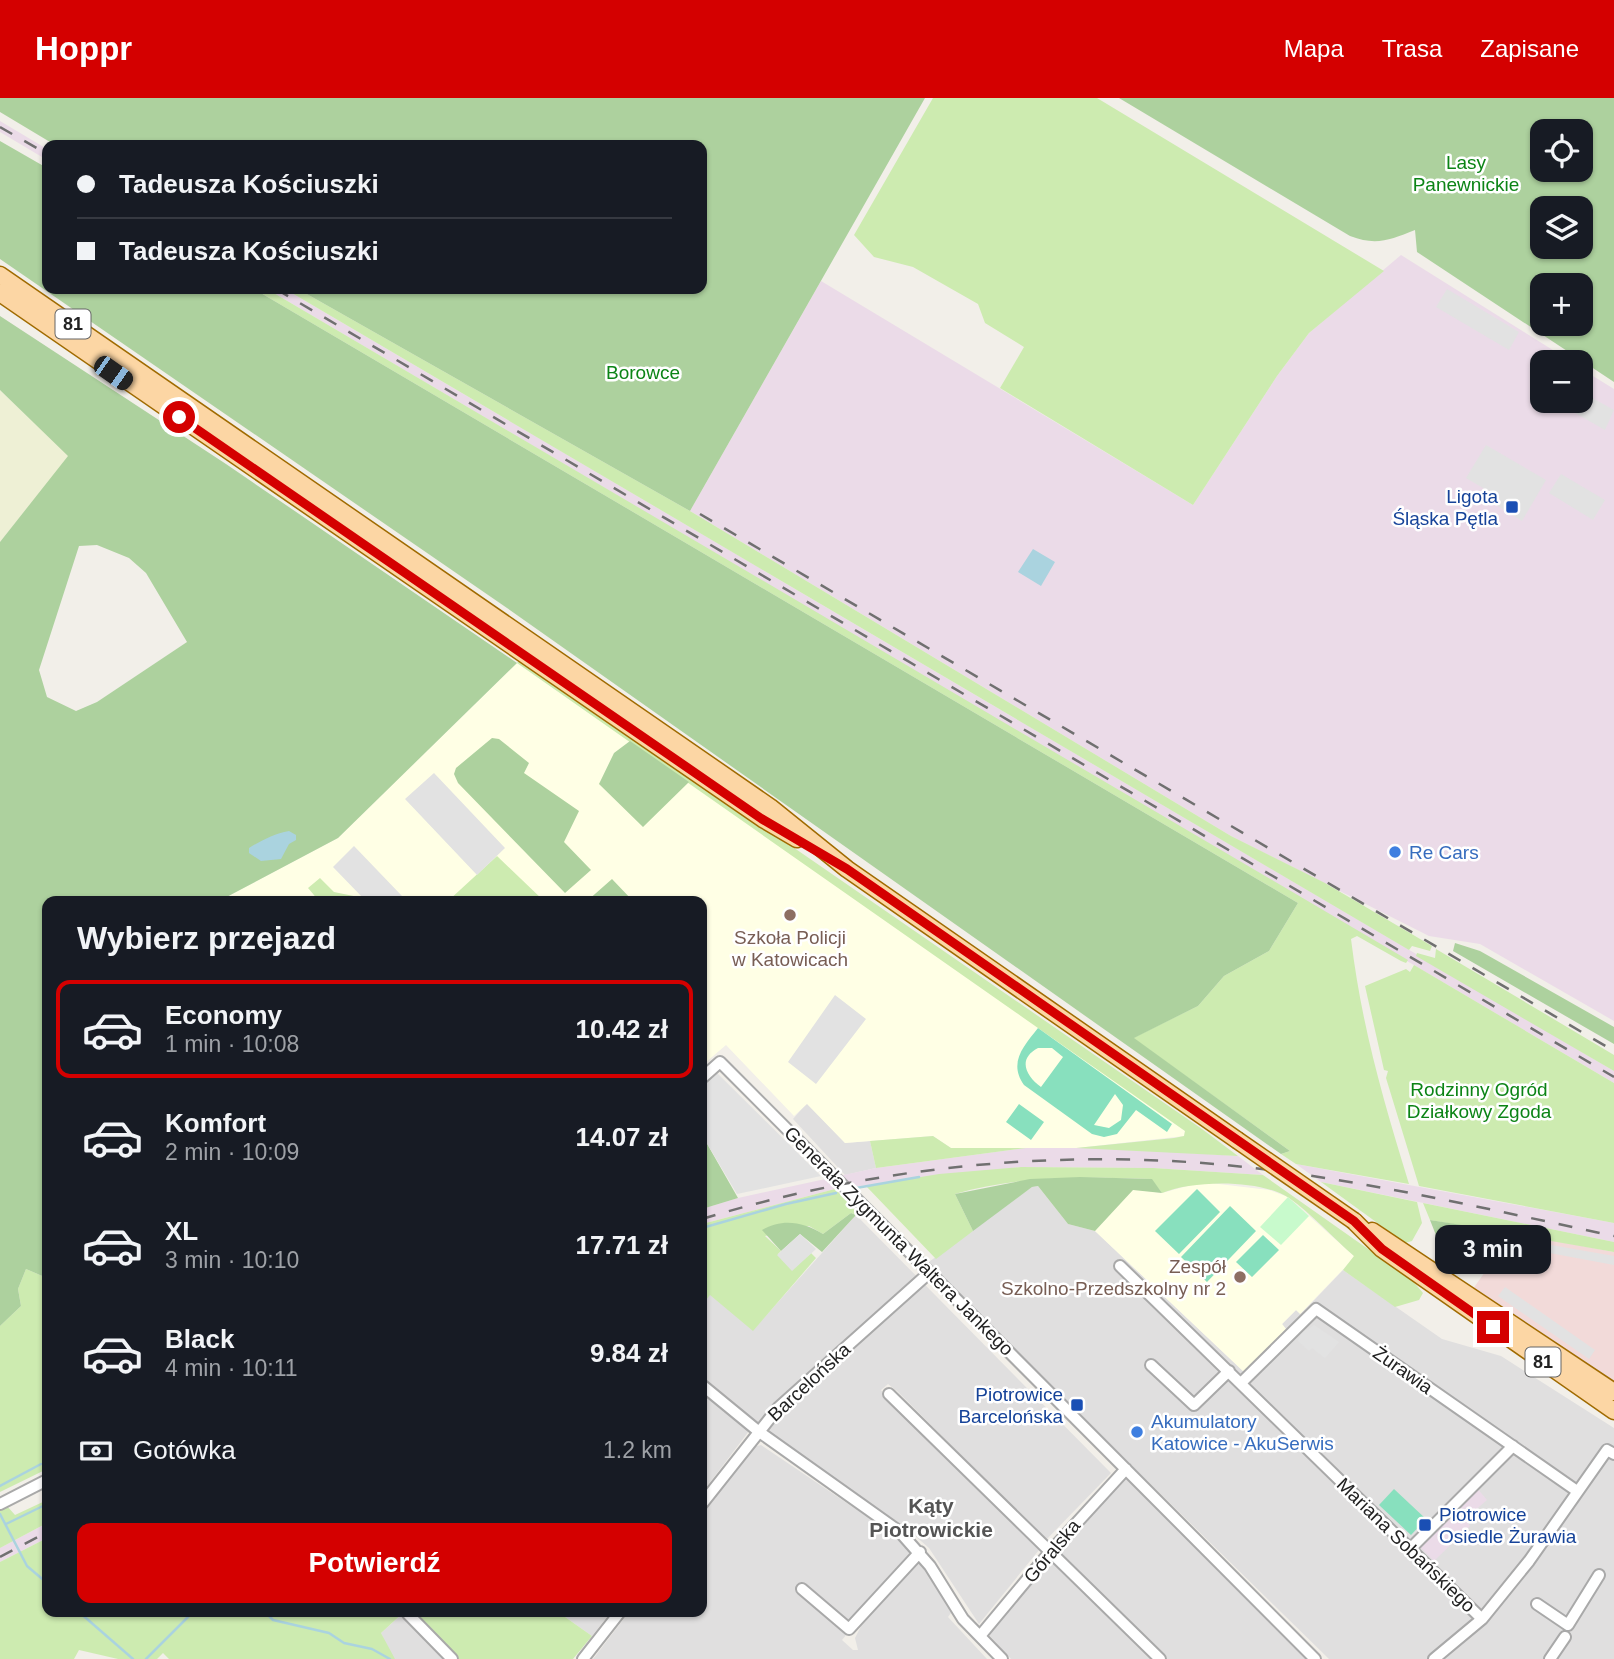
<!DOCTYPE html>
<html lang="pl">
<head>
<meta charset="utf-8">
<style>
  body { margin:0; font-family:Helvetica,sans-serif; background:#242831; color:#f1f3f6; height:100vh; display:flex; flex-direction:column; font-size:26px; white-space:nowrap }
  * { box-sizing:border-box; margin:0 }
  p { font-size:23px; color:#9ea1a6 }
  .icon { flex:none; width:38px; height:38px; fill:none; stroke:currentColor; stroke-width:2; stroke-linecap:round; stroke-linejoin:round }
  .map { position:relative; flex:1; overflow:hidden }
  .details { position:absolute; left:42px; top:798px; width:665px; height:721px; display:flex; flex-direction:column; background:#171b24; border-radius:14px; box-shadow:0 2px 5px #0004 }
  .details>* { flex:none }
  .banner { position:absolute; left:42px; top:42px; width:665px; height:154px; border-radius:14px; box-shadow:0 2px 5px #0004; display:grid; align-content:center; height:154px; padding:0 35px; background:#171b24 }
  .buttons { position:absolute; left:1530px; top:21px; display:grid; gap:14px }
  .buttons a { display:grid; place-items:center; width:63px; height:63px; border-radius:14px; background:#171b24; box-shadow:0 2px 5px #0004; font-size:35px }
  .end { position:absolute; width:32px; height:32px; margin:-16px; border:9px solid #d40000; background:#fff; box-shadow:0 0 0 4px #fff }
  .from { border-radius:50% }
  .bubble { position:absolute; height:49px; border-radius:14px; background:#171b24; box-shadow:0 2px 5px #0004; font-size:23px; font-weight:600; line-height:49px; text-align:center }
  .car { position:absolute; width:21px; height:42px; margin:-21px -10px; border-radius:9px; box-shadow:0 0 5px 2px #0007; background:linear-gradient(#222 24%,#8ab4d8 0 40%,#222 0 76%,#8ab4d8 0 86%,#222 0) }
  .banner b { display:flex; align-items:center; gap:24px; height:66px; font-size:26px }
  .banner b+b { border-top:2px solid #363941 }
  .banner i { width:18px; height:18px; background:#f1f3f6 }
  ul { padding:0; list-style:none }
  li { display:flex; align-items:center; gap:21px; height:98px; margin:0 14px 10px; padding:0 21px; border:4px solid transparent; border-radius:14px }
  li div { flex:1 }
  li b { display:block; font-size:26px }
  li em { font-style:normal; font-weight:600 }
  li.current { border-color:#d40000 }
  li>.icon { width:63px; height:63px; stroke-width:1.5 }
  h2 { padding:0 35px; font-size:32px; line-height:84px }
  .pay { display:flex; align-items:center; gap:18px; height:77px; padding:0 35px; font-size:26px }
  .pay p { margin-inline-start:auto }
  .action { display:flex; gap:14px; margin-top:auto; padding:14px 35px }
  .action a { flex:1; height:80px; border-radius:14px; background:#d40000; color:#fff; font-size:28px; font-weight:600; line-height:80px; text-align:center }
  header { display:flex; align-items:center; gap:42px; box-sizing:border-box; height:98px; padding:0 35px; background:#d40000; color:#fff }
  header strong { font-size:33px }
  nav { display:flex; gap:38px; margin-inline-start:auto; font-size:24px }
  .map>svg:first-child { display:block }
  .residential { fill:#e0dfdf }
  .commercial { fill:#f2dad9 }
  .industrial { fill:#ebdbe8 }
  .education { fill:#ffffe5 }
  .farmland { fill:#eef0d5 }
  .grass { fill:#cdebb0 }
  .forest { fill:#add19e; fill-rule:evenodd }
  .park { fill:#c8facc }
  .pitch { fill:#88e0be; fill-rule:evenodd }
  .parking { fill:#e2e2e2 }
  .water { fill:#aad3df }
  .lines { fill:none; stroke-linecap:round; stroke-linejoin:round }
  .stream { stroke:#aad3df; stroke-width:2.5 }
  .street-casing { stroke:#a9a9a9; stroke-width:14 }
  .primary-casing { stroke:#a06b00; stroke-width:19 }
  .street { stroke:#fff; stroke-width:10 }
  .primary { stroke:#fcd6a4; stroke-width:16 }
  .rail { stroke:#707070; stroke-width:2.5; stroke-dasharray:14 14; stroke-linecap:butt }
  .primary-bridge-casing { stroke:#a06b00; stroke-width:19; stroke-linecap:butt }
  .primary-bridge { stroke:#fcd6a4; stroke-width:16 }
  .route { stroke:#d40000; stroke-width:9 }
  .transit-dot { fill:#1a4fb4; stroke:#fff; stroke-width:2.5 }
  .shop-dot { fill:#3f7fe0; stroke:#fff; stroke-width:2.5 }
  .education-dot { fill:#8d6e63; stroke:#fff; stroke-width:2.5 }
  .labels { text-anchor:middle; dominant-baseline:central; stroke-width:5; stroke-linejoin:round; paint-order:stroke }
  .shield { fill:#fff; stroke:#646464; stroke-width:2 }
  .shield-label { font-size:18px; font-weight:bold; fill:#222 }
  .park-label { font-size:19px; fill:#0c8416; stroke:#fff }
  .transit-label { font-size:19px; fill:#164399; stroke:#fff; text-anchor:end }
  .shop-label { font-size:19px; fill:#366cbe; stroke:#fff; text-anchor:start }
  .education-label { font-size:19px; fill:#785e54; stroke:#fff }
  .street-label { font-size:19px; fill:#222; stroke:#fff }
  .neighbourhood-label { font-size:21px; font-weight:bold; fill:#555; stroke:#fff }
</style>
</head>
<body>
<header>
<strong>Hoppr</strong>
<nav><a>Mapa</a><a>Trasa</a><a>Zapisane</a></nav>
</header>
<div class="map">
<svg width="1614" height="1561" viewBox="0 0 1614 1561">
  <rect width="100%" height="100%" fill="#f2efe9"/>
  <!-- residential -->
  <path class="residential" d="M 807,1005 L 845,1045 L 870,1043 L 876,1070 L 845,1077 L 793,1021 Z
    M 1038,1088 L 1068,1126 L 1095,1133 L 1244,1274 L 1286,1231 L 1282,1226 L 1296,1212 L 1301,1216 L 1343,1172 L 1442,1241 L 1501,1258 L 1614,1330 L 1614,1561 L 1329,1561 L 926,1166 L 1032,1089 Z
    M 856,1117 L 1111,1375 L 1046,1442 L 897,1293 L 888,1286 L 881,1292 L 892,1307 L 1039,1452 L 979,1526 L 929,1450 L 906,1430 L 749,1320 L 702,1283 L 702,1207 L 710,1196 L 753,1232 Z
    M 702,1295 L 749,1333 L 702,1395 Z
    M 761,1347 L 881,1428 L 912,1454 L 850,1521 L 841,1521 L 801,1486 L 795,1491 L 847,1536 L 842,1542 L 853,1552 L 858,1552 L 855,1540 L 861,1528 L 919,1462 L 951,1515 L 948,1519 L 987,1561 L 593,1561 L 629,1514 L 702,1514 L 702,1417 L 753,1349 Z
    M 1126,1377 L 1309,1561 L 1011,1561 L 988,1536 L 1062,1447 Z
    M 558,1514 L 611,1514 L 592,1538 Z
    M 401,1517 L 444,1561 L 395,1561 L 392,1558 L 381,1535 Z"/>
  <!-- commercial -->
  <path class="commercial" d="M 1512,1135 L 1614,1154 L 1614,1285 L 1473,1191 Z"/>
  <!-- industrial -->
  <path class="industrial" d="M 0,23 L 47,51 L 47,62 L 0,34 Z
    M 1401,157 L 1572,264 L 1542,264 L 1542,303 L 1580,303 L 1580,270 L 1614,291 L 1614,923 L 1480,846 L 1429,838 L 1231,738 L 690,413 L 821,183 L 1193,407 L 1277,278 L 1309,235 Z
    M 267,191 L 285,191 L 1479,893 L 1614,973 L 1614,985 Z
    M 1026,1050 L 1114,1050 L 1238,1058 L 1263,1077 L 1153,1070 L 1021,1069 L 835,1091 L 702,1126 L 702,1111 L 738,1100 L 876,1070 Z
    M 1296,1066 L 1614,1125 L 1614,1144 L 1321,1084 Z
    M 1477,1390 L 1487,1402 L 1465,1421 L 1470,1428 L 1434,1463 L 1420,1449 Z
    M 47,1425 L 47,1440 L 0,1464 L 0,1450 Z"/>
  <!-- education -->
  <path class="education" d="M 517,565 L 1045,932 L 1185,1033 L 1184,1038 L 1076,1050 L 951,1050 L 933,1038 L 845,1045 L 807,1006 L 794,1018 L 726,947 L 705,965 L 702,962 L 702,803 L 219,803 L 338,740 Z
    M 1202,1084 L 1269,1092 L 1288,1099 L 1355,1159 L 1300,1216 L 1296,1212 L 1282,1226 L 1286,1231 L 1244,1274 L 1095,1133 L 1133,1091 L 1162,1095 Z"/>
  <!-- farmland -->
  <path class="farmland" d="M 0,292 L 69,358 L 0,444 Z"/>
  <!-- grass -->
  <path class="grass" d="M 933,0 L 1097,0 L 1384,173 L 1309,235 L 1277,278 L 1193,407 L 1000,290 L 1024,249 L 985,225 L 978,206 L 913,169 L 874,159 L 854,137 Z
    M 254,191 L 267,191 L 1408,862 L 1406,865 L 1401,863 L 1357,838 L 1351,841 C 1362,930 1383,1001 1409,1086 L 1296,1066 L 1281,1056 L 1290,1053 L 1133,940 L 1198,908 L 1224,878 L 1269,853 L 1298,805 Z
    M 285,191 L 298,191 L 690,413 L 1231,738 L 1325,785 L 1432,848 L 1430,853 L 1412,848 L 1409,852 Z
    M 520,561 L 1202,1031 L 1238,1058 L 1076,1050 L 1174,1040 L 1184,1038 L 1185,1033 L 517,565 Z
    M 497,758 L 544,803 L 448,803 Z
    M 320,780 L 334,794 L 378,803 L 319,803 L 308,790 Z
    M 1436,851 L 1614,957 L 1614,973 L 1416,858 L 1417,855 L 1435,860 Z
    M 1414,867 L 1614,985 L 1614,1125 L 1419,1088 L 1386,980 L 1388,973 L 1384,972 L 1365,888 L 1406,871 L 1410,874 Z
    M 933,1038 L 951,1050 L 1026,1050 L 876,1070 L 870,1043 Z
    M 1021,1069 L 1153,1070 L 1263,1077 L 1412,1182 L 1423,1195 L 1419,1202 L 1395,1209 L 1343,1172 L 1354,1158 C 1333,1140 1312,1116 1289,1100 C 1260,1081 1193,1082 1162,1095 L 1151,1081 C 1086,1079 1019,1077 955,1096 L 973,1133 L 936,1161 L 866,1088 L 939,1076 Z
    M 1321,1084 L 1417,1104 L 1422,1125 L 1412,1143 L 1405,1145 Z
    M 835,1091 L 853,1109 L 856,1117 L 851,1115 L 823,1136 L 809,1128 L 765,1138 L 781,1153 L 778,1156 L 792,1172 L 811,1155 L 816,1160 L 753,1233 L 710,1197 L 702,1207 L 702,1126 Z
    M 1423,1105 L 1614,1144 L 1614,1154 L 1430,1122 Z
    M 26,1171 L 47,1180 L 47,1371 L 0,1394 L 0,1228 L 21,1208 L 18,1191 Z
    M 47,1402 L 47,1425 L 0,1450 L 0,1412 L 7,1408 L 15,1417 Z
    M 47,1440 L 47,1514 L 404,1514 L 381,1535 L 395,1561 L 169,1561 L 163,1555 L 157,1561 L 118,1561 L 79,1552 L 74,1561 L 0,1561 L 0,1464 Z
    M 411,1514 L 558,1514 L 592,1538 L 573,1561 L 459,1561 Z"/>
  <!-- forest -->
  <path class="forest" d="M 0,0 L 925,0 L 690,413 L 298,191 L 702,191 L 702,47 L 55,47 L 0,14 Z
    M 1119,0 L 1614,0 L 1614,284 L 1417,154 L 1415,132 C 1390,142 1376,148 1350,138 ZM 1542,33 L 1580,33 L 1580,72 L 1542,72 ZM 1542,110 L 1580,110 L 1580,149 L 1542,149 ZM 1542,187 L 1580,187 L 1580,226 L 1542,226 Z
    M 0,43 L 47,70 L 47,191 L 254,191 L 1298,805 L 1269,853 L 1224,878 L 1198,908 L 1134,940 L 1290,1053 L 1281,1056 L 507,510 L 0,161 Z
    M 0,218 L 226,366 L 517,565 L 338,740 L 219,803 L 47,803 L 47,1180 L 26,1171 L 18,1191 L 21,1208 L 0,1228 L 0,444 L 68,358 L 0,292 ZM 97,447 L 129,460 L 146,475 L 187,544 L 97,604 L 76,613 L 47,599 L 39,572 L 79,448 Z
    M 492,640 L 499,641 L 529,665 L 524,675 L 579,713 L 564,744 L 591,772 L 565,795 L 458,685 L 454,676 L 456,670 Z
    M 630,643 L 689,684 L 643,729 L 599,686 L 614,655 Z
    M 612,781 L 633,803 L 587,803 Z
    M 1455,845 L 1480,853 L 1614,929 L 1614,946 L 1453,853 Z
    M 702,1037 L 738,1100 L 702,1111 Z
    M 1080,1079 L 1152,1081 L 1162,1095 L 1133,1092 L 1095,1133 L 1068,1126 L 1038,1088 L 1032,1089 L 973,1133 L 955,1096 L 1030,1081 Z
    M 851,1115 L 856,1117 L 822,1154 L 800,1136 L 781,1153 L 762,1132 C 783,1120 803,1124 823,1136 Z
    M 1430,1122 L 1512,1135 L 1485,1174 L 1449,1154 L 1443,1155 Z"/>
  <!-- park -->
  <path class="park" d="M 1288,1099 L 1309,1118 L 1281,1147 L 1260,1129 Z"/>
  <!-- pitch -->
  <path class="pitch" d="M 1038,930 L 1172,1026 L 1167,1034 L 1136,1012 L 1117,1036 L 1104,1039 L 1092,1036 L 1024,987 C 1008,964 1024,948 1038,930 ZM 1038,950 L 1052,950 L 1063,959 L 1041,989 C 1026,978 1017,961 1038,950 ZM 1115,996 L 1123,1007 L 1121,1022 L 1109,1030 L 1094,1027 Z
    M 1019,1006 L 1044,1024 L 1031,1042 L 1006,1024 Z
    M 1197,1091 L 1220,1114 L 1179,1156 L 1155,1133 Z
    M 1230,1108 L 1256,1133 L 1207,1184 L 1181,1159 Z
    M 1263,1137 L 1279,1152 L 1252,1179 L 1236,1164 Z
    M 1394,1391 L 1426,1421 L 1411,1437 L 1379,1407 Z"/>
  <!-- parking -->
  <path class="parking" d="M 1447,191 L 1519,234 L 1509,252 L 1436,209 Z
    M 1580,293 L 1614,312 L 1605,332 L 1554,303 L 1580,303 Z
    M 1486,347 L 1546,382 L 1522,423 L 1496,407 L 1500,400 L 1466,380 Z
    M 1561,376 L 1605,402 L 1593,422 L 1549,395 Z
    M 434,675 L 505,750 L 477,777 L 405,701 Z
    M 354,748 L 402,798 L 397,803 L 363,800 L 333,769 Z
    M 835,897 L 866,921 L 816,986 L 788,964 Z
    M 716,974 L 821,1078 L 737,1096 L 702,1037 L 702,983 Z
    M 800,1136 L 816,1151 L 792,1173 L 777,1157 Z
    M 1523,1142 L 1614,1158 L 1614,1167 L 1522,1150 Z
    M 1505,1189 L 1595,1252 L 1589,1261 L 1498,1198 Z
    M 1314,1227 L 1339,1244 L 1325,1260 L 1312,1250 L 1309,1253 L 1298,1243 L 1303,1231 L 1308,1232 Z"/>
  <!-- water -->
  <path class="water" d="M 1033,451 L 1055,464 L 1041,488 L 1018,474 Z
    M 289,733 L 296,737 L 296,742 L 289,746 L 281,761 L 261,763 L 249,755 L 249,750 C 262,742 274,736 289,733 Z"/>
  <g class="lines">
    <!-- stream -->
    <path class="stream" d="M 856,1090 L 919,1079
      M 702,1130 L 786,1106 L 836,1095
      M 0,1388 L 41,1366
      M 0,1416 L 27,1468 L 47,1485
      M 6,1426 L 47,1406
      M 79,1514 L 133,1561
      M 265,1514 L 273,1522 L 329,1535 L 344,1545 L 372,1551 L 390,1561
      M 497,1514 L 501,1514
      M 146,1561 L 193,1514"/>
    <!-- street casing -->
    <g class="street-casing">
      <path id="street" d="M 702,980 L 720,964 L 1315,1561
        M 1120,1168 L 1482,1521
        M 1151,1267 L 1194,1307 L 1229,1273
        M 1241,1285 L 1316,1211 L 1577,1393
        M 702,1287 L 758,1333 L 900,1434 L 930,1468 L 963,1521 L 1002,1561
        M 889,1296 L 1160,1561
        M 0,1406 L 47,1382
        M 702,1406 L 778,1310 L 930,1174
        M 1410,1451 L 1513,1348
        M 802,1491 L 849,1531 L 920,1454
        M 1537,1506 L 1568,1527 L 1599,1477
        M 408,1516 L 452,1561
        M 980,1538 L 1050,1454 L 1126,1371
        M 583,1561 L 620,1514
        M 1434,1561 L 1482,1521 L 1529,1463 L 1607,1352 L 1614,1356
        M 1550,1561 L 1565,1539"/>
    </g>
    <!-- primary casing -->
    <g class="primary-casing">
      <path id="primary" d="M 0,177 L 770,709 L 847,771 L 1237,1042
        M 0,195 L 763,721 L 797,741
        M 1354,1123 L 1382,1151 L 1614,1313
        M 1372,1133 L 1614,1294"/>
    </g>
    <!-- street -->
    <use href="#street" class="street"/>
    <!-- primary -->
    <use href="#primary" class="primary"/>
    <!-- rail -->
    <path class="rail" d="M 0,29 L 47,56
      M 276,191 L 1614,979
      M 700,416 L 1614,953
      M 702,1121 C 876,1068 1064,1049 1245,1069 C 1369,1083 1492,1112 1614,1138
      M 0,1459 L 47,1434"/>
    <!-- primary-bridge casing -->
    <g class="primary-bridge-casing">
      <path id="primary-bridge" d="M 1237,1042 L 1354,1123"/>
    </g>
    <!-- primary-bridge -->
    <use href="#primary-bridge" class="primary-bridge"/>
  </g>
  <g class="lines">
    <!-- route -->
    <path class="route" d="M 179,319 L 762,721 L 847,771 L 1354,1123 L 1382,1151 L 1493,1229"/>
  </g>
  <!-- markers -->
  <g class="transit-dot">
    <rect x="1505" y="402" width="14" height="14" rx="3.5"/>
    <rect x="1070" y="1300" width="14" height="14" rx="3.5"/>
    <rect x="1418" y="1420" width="14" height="14" rx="3.5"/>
  </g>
  <g class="shop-dot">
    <circle cx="1395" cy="754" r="7"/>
    <circle cx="1137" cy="1334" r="7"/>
  </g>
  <g class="education-dot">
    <circle cx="790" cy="817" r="7"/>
    <circle cx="1240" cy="1179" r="7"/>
  </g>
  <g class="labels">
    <!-- shield labels -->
    <g class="shield">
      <rect x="55.5" y="211.5" width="35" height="29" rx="5"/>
      <rect x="1525.5" y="1249.5" width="35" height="29" rx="5"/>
    </g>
    <g class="shield-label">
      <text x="73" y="226">81</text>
      <text x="1543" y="1264">81</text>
    </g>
    <!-- park labels -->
    <g class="park-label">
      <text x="1466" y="64">Lasy<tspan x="1466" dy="22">Panewnickie</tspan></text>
      <text x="643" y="274">Borowce</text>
      <text x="1479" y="991">Rodzinny Ogród<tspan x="1479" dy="22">Działkowy Zgoda</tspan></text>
    </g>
    <!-- transit labels -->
    <g class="transit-label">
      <text x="1498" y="398">Ligota<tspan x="1498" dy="22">Śląska Pętla</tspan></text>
      <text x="1063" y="1296">Piotrowice<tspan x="1063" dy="22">Barcelońska</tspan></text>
      <text x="1439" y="1416" text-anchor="start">Piotrowice<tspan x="1439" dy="22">Osiedle Żurawia</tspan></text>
    </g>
    <!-- shop labels -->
    <g class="shop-label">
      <text x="1409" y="754">Re Cars</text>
      <text x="1151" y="1323">Akumulatory<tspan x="1151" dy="22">Katowice - AkuSerwis</tspan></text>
    </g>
    <!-- education labels -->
    <g class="education-label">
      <text x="790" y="839">Szkoła Policji<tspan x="790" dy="22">w Katowicach</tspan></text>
      <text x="1226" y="1168" text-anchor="end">Zespół<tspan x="1226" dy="22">Szkolno-Przedszkolny nr 2</tspan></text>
    </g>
    <!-- street labels -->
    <g class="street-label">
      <text transform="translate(899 1143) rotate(45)">Generała Zygmunta Waltera Jankego</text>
      <text transform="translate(1403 1272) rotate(35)">Żurawia</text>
      <text transform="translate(809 1284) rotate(-43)">Barcelońska</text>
      <text transform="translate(1406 1447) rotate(44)">Mariana Sobańskiego</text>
      <text transform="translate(1052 1453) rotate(-50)">Góralska</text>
    </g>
    <!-- neighbourhood labels -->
    <g class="neighbourhood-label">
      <text x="931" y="1407">Kąty<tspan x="931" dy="24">Piotrowickie</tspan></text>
    </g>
  </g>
</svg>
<div class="buttons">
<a><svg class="icon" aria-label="locate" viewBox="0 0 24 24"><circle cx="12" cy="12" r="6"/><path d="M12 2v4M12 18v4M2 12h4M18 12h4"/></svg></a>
<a><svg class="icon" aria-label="layers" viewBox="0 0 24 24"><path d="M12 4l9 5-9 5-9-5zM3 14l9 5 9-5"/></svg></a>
<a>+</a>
<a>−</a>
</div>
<i class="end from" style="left:179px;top:319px"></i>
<i class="end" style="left:1493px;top:1229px"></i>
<div class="bubble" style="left:1435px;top:1127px;width:116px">3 min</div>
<i class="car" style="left:113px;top:275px;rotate:125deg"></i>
<div class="banner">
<b><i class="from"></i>Tadeusza Kościuszki</b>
<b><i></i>Tadeusza Kościuszki</b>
</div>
<section class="details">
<h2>Wybierz przejazd</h2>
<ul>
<li class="current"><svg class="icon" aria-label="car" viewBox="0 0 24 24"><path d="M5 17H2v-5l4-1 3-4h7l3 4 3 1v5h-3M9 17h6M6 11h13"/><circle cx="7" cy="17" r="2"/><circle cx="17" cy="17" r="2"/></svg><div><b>Economy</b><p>1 min · 10:08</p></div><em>10.42 zł</em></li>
<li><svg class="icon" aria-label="car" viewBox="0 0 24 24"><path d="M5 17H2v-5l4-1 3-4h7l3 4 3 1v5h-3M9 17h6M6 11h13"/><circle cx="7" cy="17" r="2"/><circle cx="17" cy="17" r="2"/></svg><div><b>Komfort</b><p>2 min · 10:09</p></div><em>14.07 zł</em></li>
<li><svg class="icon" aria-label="car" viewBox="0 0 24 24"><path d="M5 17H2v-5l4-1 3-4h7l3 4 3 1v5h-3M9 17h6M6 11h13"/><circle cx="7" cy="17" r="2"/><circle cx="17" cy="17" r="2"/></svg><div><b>XL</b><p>3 min · 10:10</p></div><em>17.71 zł</em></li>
<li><svg class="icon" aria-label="car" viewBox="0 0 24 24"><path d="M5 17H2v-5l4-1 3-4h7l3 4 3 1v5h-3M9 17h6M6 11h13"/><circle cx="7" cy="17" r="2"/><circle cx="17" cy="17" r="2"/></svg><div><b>Black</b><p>4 min · 10:11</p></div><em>9.84 zł</em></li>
</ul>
<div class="pay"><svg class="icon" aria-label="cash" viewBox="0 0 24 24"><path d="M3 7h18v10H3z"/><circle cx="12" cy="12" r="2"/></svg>Gotówka<p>1.2 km</p></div>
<div class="action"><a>Potwierdź</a></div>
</section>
</div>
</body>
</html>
